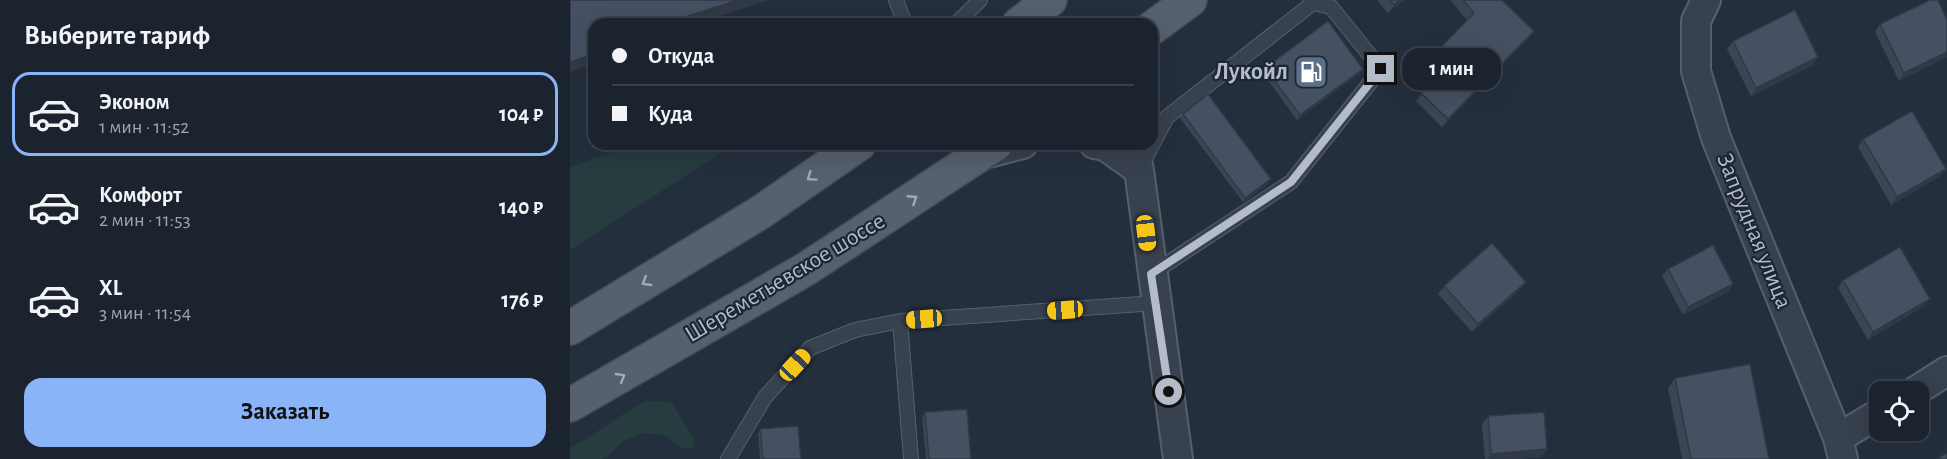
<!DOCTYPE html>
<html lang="ru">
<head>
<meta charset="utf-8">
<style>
  body { margin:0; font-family:"Alegreya Sans",sans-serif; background:#282f3a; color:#f1f3f6; height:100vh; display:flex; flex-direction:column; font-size:22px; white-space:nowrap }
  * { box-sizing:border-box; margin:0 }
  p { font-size:20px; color:#a0a4aa }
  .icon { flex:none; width:33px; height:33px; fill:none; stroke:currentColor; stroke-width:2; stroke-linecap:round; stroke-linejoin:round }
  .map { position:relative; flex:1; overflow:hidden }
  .side { display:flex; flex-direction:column; background:#1b232e; width:570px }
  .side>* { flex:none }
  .top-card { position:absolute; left:18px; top:18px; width:570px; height:132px; border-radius:18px; box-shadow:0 6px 24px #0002,0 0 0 2px #39404a; display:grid; align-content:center; height:132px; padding:0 24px; background:#1b232e }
  .tools { position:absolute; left:1299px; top:381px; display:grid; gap:12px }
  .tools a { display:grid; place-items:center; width:60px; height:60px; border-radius:12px; background:#1b232e; box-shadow:0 6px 24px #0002,0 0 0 2px #39404a; font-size:30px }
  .end { position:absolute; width:27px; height:27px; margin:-14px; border:8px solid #b4bcc9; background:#111; box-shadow:0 0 0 3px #111 }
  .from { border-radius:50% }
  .bubble { position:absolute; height:42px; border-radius:18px; background:#1b232e; box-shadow:0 6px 24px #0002,0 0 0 2px #39404a; font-size:20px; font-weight:700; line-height:42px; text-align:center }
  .car { position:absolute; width:18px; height:36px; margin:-18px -9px; border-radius:8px; box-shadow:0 0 4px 2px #0007; background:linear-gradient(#f5c518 24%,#345 0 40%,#f5c518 0 76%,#345 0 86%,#f5c518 0) }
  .top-card b { display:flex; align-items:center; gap:21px; height:57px; font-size:22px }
  .top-card b+b { border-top:2px solid #39404a }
  .top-card i { width:15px; height:15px; background:#f1f3f6 }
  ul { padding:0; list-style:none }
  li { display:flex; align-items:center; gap:18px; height:84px; margin:0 12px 9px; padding:0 12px; border:3px solid transparent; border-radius:18px }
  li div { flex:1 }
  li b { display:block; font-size:22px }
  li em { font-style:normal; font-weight:700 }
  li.active { border-color:#8ab4f8 }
  li>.icon { width:54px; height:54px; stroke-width:1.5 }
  h2 { padding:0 24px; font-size:27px; line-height:72px }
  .primary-button { display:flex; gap:12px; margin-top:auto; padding:12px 24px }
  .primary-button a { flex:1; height:69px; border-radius:18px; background:#8ab4f8; color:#111; font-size:24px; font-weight:700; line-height:69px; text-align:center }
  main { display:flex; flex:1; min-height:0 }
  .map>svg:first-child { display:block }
  .green { fill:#263c3f }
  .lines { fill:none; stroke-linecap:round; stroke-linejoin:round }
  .lane-casing { stroke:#565f6c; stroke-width:16 }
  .street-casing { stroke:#565f6c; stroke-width:32 }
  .primary-casing { stroke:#414a57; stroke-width:36 }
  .lane { stroke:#38414e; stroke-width:14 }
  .street { stroke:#38414e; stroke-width:28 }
  .primary { stroke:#56606e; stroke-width:33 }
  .wall { fill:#3b4654 }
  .shaded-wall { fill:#303945 }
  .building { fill:#455162; stroke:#303945; stroke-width:1.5 }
  .oneway { stroke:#a1aab7 }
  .route { stroke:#b4bcc9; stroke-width:8 }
  .labels { text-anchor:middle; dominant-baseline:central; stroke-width:4.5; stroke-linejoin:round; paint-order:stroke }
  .poi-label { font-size:24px; font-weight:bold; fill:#b4bcc9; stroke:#1d2633; text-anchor:end }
  .street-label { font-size:24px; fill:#b4bcc9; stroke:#1d2633 }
</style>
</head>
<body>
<main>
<section class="side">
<h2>Выберите тариф</h2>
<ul>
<li class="active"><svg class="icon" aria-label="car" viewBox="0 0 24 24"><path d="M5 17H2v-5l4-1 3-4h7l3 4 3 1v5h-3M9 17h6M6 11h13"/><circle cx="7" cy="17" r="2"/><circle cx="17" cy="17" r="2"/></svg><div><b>Эконом</b><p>1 мин · 11:52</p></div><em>104 ₽</em></li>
<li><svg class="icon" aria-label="car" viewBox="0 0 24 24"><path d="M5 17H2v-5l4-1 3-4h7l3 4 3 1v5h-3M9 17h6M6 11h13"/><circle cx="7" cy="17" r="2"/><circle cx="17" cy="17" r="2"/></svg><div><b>Комфорт</b><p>2 мин · 11:53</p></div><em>140 ₽</em></li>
<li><svg class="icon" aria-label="car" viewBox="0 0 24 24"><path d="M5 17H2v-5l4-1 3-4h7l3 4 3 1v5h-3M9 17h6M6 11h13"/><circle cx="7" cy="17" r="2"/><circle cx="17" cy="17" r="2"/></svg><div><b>XL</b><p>3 мин · 11:54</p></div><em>176 ₽</em></li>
</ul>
<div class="primary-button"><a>Заказать</a></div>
</section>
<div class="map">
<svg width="1377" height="459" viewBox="0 0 1377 459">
  <rect width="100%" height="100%" fill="#242f3e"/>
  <!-- green -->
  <path class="green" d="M 65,144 L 165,144 L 0,250 L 0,167 Z
    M 77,401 L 101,402 L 122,436 L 124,449 L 113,448 L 94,435 L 73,433 L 52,442 L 37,457 L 31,459 L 0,459 L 0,448 C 27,434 49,414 77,401 Z"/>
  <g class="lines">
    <!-- lane casing -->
    <g class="lane-casing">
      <path id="lane" d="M 326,0 L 335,24
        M 386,24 L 410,0
        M 571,166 L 597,117 L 743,3 L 741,0
        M 581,274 L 721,182 L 811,69 L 761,7 L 743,3
        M 158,459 L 195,397 L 240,348 L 285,330 L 330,321
        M 341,459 L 330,321 L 586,303"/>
    </g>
    <!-- street casing -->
    <g class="street-casing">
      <path id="street" d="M 1136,0 L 1126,21 L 1126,71 L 1146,138 L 1268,438 L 1273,459
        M 524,144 L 535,146 L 569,170
        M 563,144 L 569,170 L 608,459
        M 411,155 L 453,144
        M 1344,392 L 1377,371
        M 1268,438 L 1310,413"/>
    </g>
    <!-- primary casing -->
    <g class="primary-casing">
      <path id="primary" d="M 449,24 L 480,0
        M 582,28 L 620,0
        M 0,328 L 191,212 L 289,144
        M 0,405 L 236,269 L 426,144"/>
    </g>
    <!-- lane -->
    <use href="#lane" class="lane"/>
    <!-- street -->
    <use href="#street" class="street"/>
    <!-- primary -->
    <use href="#primary" class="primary"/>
  </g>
  <!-- wall -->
  <path class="wall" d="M 807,0 L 834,0 L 818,13 Z
    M 880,0 L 932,0 L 958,39 L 872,127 L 846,101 L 858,86 L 846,75 L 852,67 L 897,20 Z
    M 1377,20 L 1377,57 L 1329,81 L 1305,32 L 1310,24 Z
    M 1163,41 L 1243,65 L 1181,96 L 1157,49 Z
    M 695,68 L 790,73 L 727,120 L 692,72 Z
    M 613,114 L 701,179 L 698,184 L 673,202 L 610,118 Z
    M 1293,139 L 1370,176 L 1321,205 L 1288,147 Z
    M 1098,269 L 1163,284 L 1158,292 L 1113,315 L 1092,276 Z
    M 1273,280 L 1354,306 L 1298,340 L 1268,288 Z
    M 874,286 L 951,289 L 902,332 L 868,294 Z
    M 1105,378 L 1199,459 L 1112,459 L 1098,388 Z
    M 355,412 L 401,459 L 356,459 L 352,417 Z
    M 918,416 L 977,449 L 971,457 L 948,459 L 915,459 L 912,424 Z
    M 190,429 L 231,459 L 190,459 L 188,434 Z"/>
  <!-- shaded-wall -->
  <path class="shaded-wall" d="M 168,0 L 199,0 L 126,24 L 99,24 L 100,22 Z
    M 829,0 L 834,0 L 818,13 L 824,5 Z
    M 964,31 L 958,39 L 872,127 L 878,119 Z
    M 1377,52 L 1377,57 L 1329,81 L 1334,73 Z
    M 24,54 L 24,64 L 0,72 L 0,62 Z
    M 1248,57 L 1243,65 L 1181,96 L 1186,88 Z
    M 793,69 L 790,73 L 727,120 L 730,115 Z
    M 1376,169 L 1370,176 L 1321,205 L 1327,197 Z
    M 701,179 L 698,184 L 673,202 L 675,198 Z
    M 956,282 L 951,289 L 902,332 L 908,324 Z
    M 1163,284 L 1158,292 L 1113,315 L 1118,307 Z
    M 1360,299 L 1354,306 L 1298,340 L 1303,332 Z
    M 977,449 L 971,457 L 948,459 L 918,459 L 921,454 Z"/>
  <!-- building -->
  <path class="building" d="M 0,0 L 168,0 L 100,22 L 101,24 L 24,24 L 24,54 L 0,62 Z
    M 820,0 L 829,0 L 824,5 Z
    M 893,0 L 932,0 L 964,31 L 878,119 L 851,93 L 865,79 L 852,67 L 904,13 Z
    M 1360,0 L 1368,0 L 1377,20 L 1377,52 L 1334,73 L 1310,24 Z
    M 1225,10 L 1248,57 L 1186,88 L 1163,41 Z
    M 758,21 L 793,69 L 730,115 L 695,68 Z
    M 638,94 L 701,179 L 675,198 L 613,114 Z
    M 1342,111 L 1376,169 L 1327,197 L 1293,139 Z
    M 922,243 L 956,282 L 908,324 L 874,286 Z
    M 1143,245 L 1163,284 L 1118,307 L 1098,269 Z
    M 1330,247 L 1360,299 L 1303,332 L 1273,280 Z
    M 1180,364 L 1199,459 L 1121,459 L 1105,378 Z
    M 397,409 L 401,459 L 359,459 L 355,412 Z
    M 974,412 L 977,449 L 921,454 L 918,416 Z
    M 228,426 L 231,459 L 193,459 L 190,429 Z
    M 1377,453 L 1377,459 L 1367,459 Z"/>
  <!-- one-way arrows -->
  <defs><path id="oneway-chevron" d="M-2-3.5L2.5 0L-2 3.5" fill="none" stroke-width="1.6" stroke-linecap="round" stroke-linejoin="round" transform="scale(1.5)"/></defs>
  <g class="oneway">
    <use href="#oneway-chevron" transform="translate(241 177) rotate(145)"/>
    <use href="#oneway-chevron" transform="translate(343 199) rotate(-33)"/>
    <use href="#oneway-chevron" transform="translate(76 282) rotate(149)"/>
    <use href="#oneway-chevron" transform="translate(51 377) rotate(-30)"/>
  </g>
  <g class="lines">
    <!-- route -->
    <path class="route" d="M 599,392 L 581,274 L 721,182 L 811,69"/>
  </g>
  <!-- icons -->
  <defs>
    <g id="fuel-square" transform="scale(1.725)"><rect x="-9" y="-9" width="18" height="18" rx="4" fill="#5c6f8a" stroke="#1d2633"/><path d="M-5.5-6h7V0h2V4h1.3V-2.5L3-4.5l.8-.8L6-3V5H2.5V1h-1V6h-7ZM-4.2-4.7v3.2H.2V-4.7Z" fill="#fff"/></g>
  </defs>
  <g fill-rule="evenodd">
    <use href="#fuel-square" x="741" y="72"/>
  </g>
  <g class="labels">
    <!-- poi labels -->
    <g class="poi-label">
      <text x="718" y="72">Лукойл</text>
    </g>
    <!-- street labels -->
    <g class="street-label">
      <text transform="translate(1184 231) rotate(68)">Запрудная улица</text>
      <text transform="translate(215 278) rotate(-31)">Шереметьевское шоссе</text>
    </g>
  </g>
</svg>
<div class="tools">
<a><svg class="icon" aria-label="locate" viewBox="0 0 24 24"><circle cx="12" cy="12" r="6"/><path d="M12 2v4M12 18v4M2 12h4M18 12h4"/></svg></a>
</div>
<i class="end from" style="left:599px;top:392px"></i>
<i class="end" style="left:811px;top:69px"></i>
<div class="bubble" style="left:832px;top:48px;width:99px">1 мин</div>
<i class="car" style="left:576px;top:233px;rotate:173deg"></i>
<i class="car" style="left:495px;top:310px;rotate:266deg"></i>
<i class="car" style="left:354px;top:319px;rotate:266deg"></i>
<i class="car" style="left:225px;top:365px;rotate:43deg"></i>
<div class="top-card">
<b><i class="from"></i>Откуда</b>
<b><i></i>Куда</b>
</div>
</div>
</main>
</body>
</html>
